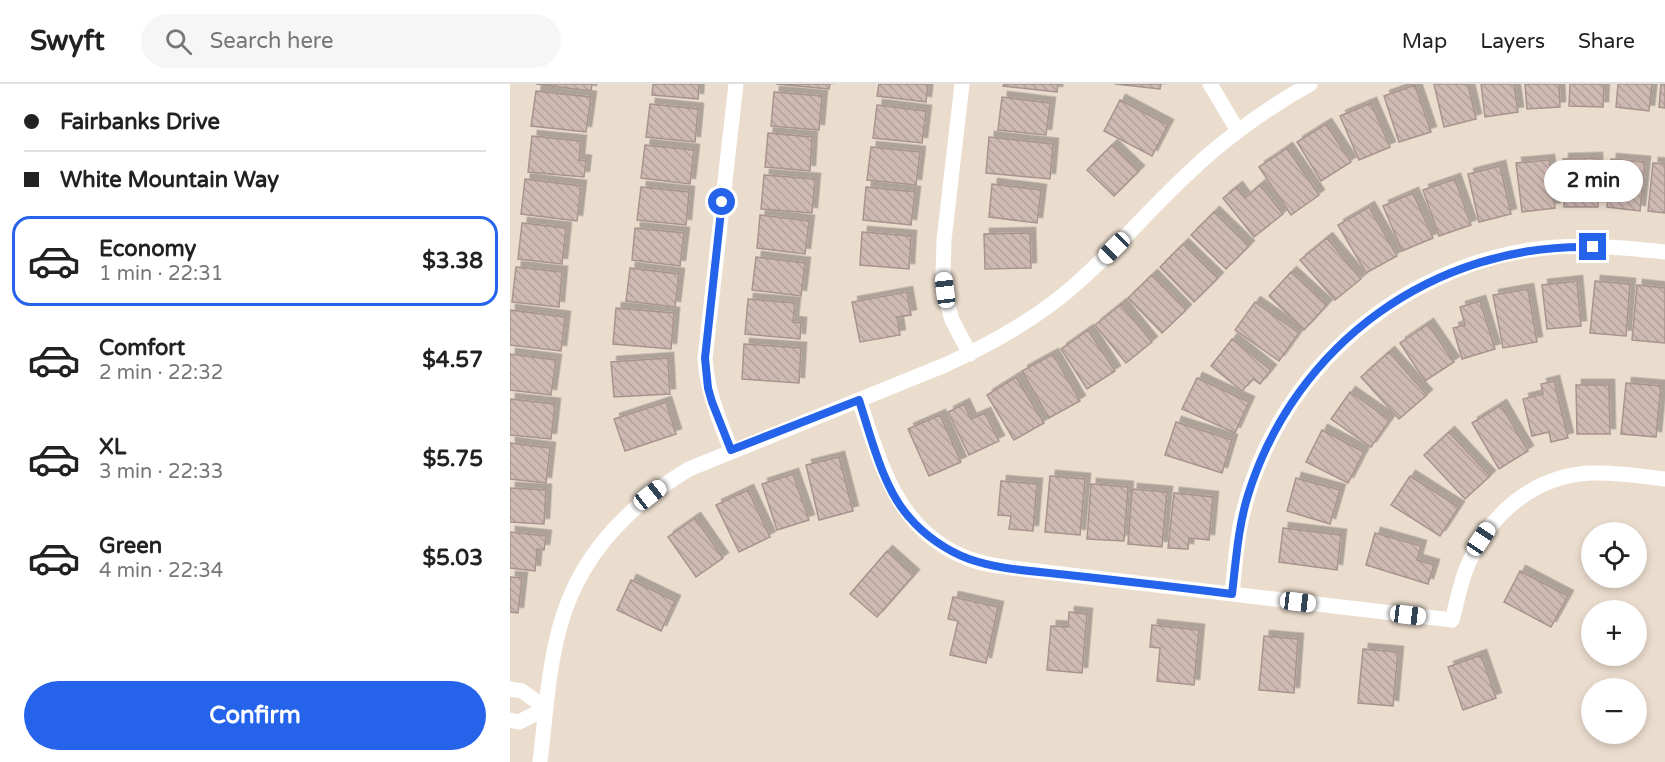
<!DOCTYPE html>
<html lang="en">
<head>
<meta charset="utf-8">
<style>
  body { margin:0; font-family:"Varela Round",sans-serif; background:#f6f6f6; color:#222; height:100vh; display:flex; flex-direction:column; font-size:22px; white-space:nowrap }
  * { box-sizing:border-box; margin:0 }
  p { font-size:20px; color:#767676 }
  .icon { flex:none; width:33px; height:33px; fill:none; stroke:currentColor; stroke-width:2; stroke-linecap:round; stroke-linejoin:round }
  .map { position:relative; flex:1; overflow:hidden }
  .sheet { display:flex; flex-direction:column; background:#fff; width:510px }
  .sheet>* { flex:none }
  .banner { display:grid; align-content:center; height:132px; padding:0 24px; background:#fff }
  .tools { position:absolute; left:1071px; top:438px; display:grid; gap:12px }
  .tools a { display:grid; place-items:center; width:66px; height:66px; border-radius:50%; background:#fff; box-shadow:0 3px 9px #0003; font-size:30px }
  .end { position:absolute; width:27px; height:27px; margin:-14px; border:8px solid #2563eb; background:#fff; box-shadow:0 0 0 3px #fff }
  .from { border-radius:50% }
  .bubble { position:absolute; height:42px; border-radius:21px; background:#fff; box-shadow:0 3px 9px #0003; font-size:20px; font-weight:800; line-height:42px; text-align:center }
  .car { position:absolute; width:18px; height:36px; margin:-18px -9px; border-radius:8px; box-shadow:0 0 4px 2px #0007; background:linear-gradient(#fff 24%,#345 0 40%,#fff 0 76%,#345 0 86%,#fff 0) }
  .banner b { display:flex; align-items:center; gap:21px; height:57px; font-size:22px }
  .banner b+b { border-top:2px solid #e0e0e0 }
  .banner i { width:15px; height:15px; background:#222 }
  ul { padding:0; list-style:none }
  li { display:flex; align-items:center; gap:18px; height:90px; margin:0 12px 9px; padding:0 12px; border:3px solid transparent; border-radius:18px }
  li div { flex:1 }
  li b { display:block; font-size:22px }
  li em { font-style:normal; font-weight:800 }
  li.on { border-color:#2563eb }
  li>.icon { width:54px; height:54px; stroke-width:1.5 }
  .action { display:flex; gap:12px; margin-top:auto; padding:12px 24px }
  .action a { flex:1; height:69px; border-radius:36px; background:#2563eb; color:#fff; font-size:24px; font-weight:800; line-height:69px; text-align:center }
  header { display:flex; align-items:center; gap:36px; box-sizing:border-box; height:84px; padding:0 30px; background:#fff; border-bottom:2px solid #e0e0e0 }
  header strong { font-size:28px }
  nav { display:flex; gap:33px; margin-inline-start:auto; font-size:21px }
  .search { width:420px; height:54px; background:#f6f6f6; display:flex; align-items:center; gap:15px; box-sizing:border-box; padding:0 21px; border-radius:33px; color:#767676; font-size:22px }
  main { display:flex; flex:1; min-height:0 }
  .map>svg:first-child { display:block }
  .building { fill:url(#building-back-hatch); stroke:#a8948d; stroke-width:1.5; filter:url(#shadow) }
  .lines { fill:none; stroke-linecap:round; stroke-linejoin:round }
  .street { stroke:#fff; stroke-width:15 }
  .route { stroke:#2563eb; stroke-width:8 }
</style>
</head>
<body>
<header>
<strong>Swyft</strong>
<div class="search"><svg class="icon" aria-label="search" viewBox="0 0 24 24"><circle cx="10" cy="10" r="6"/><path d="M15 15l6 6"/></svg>Search here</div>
<nav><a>Map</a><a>Layers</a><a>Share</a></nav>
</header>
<main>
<section class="sheet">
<div class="banner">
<b><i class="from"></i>Fairbanks Drive</b>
<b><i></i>White Mountain Way</b>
</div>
<ul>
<li class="on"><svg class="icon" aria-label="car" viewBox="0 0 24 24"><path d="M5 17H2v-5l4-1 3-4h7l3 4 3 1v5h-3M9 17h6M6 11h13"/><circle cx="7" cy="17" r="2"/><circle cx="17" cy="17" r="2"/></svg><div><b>Economy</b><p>1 min · 22:31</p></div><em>$3.38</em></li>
<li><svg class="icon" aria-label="car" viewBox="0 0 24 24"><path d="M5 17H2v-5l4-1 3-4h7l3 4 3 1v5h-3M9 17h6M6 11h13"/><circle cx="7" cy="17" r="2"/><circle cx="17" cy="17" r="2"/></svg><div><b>Comfort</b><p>2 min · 22:32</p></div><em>$4.57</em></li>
<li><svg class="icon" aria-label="car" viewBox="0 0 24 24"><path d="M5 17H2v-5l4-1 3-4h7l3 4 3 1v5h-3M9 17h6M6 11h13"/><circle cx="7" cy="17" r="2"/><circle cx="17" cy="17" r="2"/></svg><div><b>XL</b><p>3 min · 22:33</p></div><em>$5.75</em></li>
<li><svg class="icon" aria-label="car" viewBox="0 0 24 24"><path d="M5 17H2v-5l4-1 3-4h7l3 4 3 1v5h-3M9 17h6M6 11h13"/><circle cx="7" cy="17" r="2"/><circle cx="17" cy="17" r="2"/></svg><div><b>Green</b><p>4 min · 22:34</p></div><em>$5.03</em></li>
</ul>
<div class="action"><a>Confirm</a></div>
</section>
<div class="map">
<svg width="1155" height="678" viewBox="0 0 1155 678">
  <defs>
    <pattern id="building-back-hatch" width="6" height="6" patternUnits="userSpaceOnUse" patternTransform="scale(1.5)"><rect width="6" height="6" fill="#cfbab3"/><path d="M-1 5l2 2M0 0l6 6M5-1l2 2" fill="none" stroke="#b2a09a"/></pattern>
    <filter id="shadow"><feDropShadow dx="5.5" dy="-5.5" stdDeviation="0" flood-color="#0004"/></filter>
  </defs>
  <rect width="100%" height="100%" fill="#ebddce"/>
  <!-- building -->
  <path class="building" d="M 26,0 L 82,0 L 81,7 Z
    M 143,0 L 189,0 L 188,15 L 142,11 Z
    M 266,0 L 320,0 L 319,5 Z
    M 369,0 L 418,0 L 416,18 L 367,12 Z
    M 494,0 L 548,0 L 547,8 L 493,2 Z
    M 605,0 L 651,0 L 650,5 Z
    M 924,0 L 958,0 L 966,35 L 934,43 Z
    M 971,0 L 1004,0 L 1008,28 L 975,33 Z
    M 1015,0 L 1049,0 L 1050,23 L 1017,25 Z
    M 1060,0 L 1094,0 L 1093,23 L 1059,22 Z
    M 1108,0 L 1142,0 L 1139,27 L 1106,23 Z
    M 1151,0 L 1155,0 L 1155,24 L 1149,23 Z
    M 905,1 L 921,48 L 889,58 L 874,12 Z
    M 26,7 L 81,13 L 76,48 L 21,42 Z
    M 264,8 L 312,12 L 309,46 L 261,42 Z
    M 492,13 L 540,19 L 536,51 L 488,46 Z
    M 610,16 L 658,41 L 642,72 L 594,47 Z
    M 861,19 L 880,63 L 849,76 L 830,32 Z
    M 140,20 L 188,25 L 185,58 L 136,53 Z
    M 367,21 L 416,27 L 412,59 L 363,54 Z
    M 816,40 L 841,78 L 811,97 L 787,58 Z
    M 258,49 L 302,53 L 300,87 L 255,83 Z
    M 22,52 L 71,57 L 69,76 L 76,77 L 74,93 L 18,88 Z
    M 479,53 L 543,60 L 540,95 L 476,89 Z
    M 135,61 L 184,66 L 180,100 L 131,94 Z
    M 602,61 L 629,87 L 604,112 L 577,86 Z
    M 361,63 L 410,68 L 406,101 L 357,96 Z
    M 777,64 L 809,111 L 781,131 L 749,83 Z
    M 1087,74 L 1088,123 L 1054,123 L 1053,75 Z
    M 1101,75 L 1135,78 L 1130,127 L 1097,123 Z
    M 1039,76 L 1045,124 L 1012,128 L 1006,79 Z
    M 1143,79 L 1155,80 L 1155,129 L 1138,127 Z
    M 990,82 L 1001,130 L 969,138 L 958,90 Z
    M 254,91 L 305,95 L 302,129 L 251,125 Z
    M 15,95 L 71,102 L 67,137 L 11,130 Z
    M 945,95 L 961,141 L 929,152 L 913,106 Z
    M 482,100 L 531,106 L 527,139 L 479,133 Z
    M 750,101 L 773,130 L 744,153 L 713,114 L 727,103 L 735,114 Z
    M 131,103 L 179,108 L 176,141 L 127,136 Z
    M 356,103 L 405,108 L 401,141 L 353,136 Z
    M 903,109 L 923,154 L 892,167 L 873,122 Z
    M 859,123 L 887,172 L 856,189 L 828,141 Z
    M 704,128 L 739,162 L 716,185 L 681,151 Z
    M 250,131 L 299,137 L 295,170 L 247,164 Z
    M 12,139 L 56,144 L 52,180 L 8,175 Z
    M 125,144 L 174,149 L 170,182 L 122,176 Z
    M 352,148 L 401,152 L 399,185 L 350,181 Z
    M 520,149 L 521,184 L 475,185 L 474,150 Z
    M 817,154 L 851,195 L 825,216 L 790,176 Z
    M 673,160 L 708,194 L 684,218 L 650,183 Z
    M 246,173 L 295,179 L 291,212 L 242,206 Z
    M 6,183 L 52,188 L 49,223 L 2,218 Z
    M 120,184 L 169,190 L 165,223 L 116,217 Z
    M 781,188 L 817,221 L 794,246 L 759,212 Z
    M 642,191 L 676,226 L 652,249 L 618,214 Z
    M 1067,197 L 1071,242 L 1037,245 L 1032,201 Z
    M 1085,197 L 1120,200 L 1116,252 L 1080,249 Z
    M 1127,201 L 1155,204 L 1155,259 L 1122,256 Z
    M 1018,205 L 1027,258 L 993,264 L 983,211 Z
    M 397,208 L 401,231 L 387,233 L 390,251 L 350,258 L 342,218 Z
    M 238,215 L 285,219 L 283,238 L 291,239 L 290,255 L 235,250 Z
    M 970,217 L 985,265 L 952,275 L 943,244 L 955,241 L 950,223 Z
    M 745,218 L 789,249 L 769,277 L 725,246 Z
    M 611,220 L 642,258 L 616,279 L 585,241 Z
    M 106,224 L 164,229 L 161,265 L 103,260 Z
    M 0,226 L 55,233 L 51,267 L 0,261 Z
    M 918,240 L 944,278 L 915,297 L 890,259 Z
    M 578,246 L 605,287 L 577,305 L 551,265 Z
    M 722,255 L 761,286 L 750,300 L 743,295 L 732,307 L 701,282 Z
    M 234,260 L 291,264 L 289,299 L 232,295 Z
    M 879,268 L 917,311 L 889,335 L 851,293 Z
    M 0,270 L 46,276 L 41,311 L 0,306 Z
    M 543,270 L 570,317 L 539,334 L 512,287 Z
    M 158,274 L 160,310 L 104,313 L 101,278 Z
    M 506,293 L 534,339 L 504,356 L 477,311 Z
    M 687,294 L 739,318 L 725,349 L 672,325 Z
    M 1044,297 L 1058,354 L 1041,358 L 1039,348 L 1022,352 L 1013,315 L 1033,310 L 1031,300 Z
    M 1116,299 L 1151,302 L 1146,353 L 1111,350 Z
    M 1066,301 L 1099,301 L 1100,350 L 1067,350 Z
    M 840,308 L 880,336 L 861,363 L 821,335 Z
    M 0,315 L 45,320 L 41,355 L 0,351 Z
    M 156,318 L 166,350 L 115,367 L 104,335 Z
    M 454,320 L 461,335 L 475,329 L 489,357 L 459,371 L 438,328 Z
    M 991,321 L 1018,367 L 989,385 L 962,339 Z
    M 430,331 L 451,378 L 419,392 L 398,345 Z
    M 666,338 L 722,356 L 712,389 L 655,371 Z
    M 812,346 L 854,368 L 838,399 L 796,378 Z
    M 939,348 L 980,392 L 955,415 L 914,371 Z
    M 0,359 L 40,364 L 36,399 L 0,395 Z
    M 329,373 L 343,427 L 309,436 L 296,381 Z
    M 283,390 L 299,436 L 267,446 L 252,400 Z
    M 540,392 L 575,395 L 570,451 L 535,448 Z
    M 900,392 L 949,423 L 930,452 L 881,421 Z
    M 786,394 L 830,406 L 820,440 L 777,427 Z
    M 491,397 L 527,400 L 523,447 L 499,445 L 501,432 L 488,431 Z
    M 581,400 L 618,403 L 614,457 L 577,455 Z
    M 0,404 L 36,406 L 34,440 L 0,438 Z
    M 622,405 L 657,408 L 652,463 L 618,460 Z
    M 238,406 L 260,453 L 229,468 L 206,421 Z
    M 664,409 L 703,413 L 699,456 L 679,454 L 678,465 L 658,464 Z
    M 185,434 L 213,474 L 186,493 L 158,453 Z
    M 773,444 L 831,451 L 827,486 L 769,478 Z
    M 0,448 L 36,452 L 34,466 L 27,465 L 25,487 L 0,484 Z
    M 865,449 L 911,462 L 907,476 L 924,481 L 918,500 L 856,481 Z
    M 377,467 L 404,491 L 367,533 L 340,510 Z
    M 1010,487 L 1058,512 L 1041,543 L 994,518 Z
    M 0,493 L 12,494 L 8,529 L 0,528 Z
    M 121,496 L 165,517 L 151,547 L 107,526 Z
    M 443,513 L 488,523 L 476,579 L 440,571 L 448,537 L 438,535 Z
    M 559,528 L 577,530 L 572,589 L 537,586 L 541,542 L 558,543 Z
    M 642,541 L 689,546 L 684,601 L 647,597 L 650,564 L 640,563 Z
    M 754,552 L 788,555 L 784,609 L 749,606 Z
    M 853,565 L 888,568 L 883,622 L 848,619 Z
    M 971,571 L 986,614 L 953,626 L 938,583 Z"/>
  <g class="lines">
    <!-- street -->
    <path class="street" d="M 452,0 L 434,156 L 433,191 L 438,222 L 442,236 L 460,270
      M 700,0 L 728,47
      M 349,316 C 371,380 386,446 457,474 C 471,480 487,482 502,484 L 942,536 C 947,518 950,500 957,483 C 978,431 1024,391 1082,389 C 1106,388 1131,392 1155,395
      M 221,366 C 209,335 197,308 195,274 L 226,0
      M 722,510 C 725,484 726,458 732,433 C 763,296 880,188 1019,166 C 1064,159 1110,163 1155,168
      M 0,605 L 12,607 L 36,624 L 9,638 L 0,636
      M 30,678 C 36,630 38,579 53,532 C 74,466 121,420 179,385 L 435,281 C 481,260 528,234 566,200 C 614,158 654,108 703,67 C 733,42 766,19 800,0"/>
  </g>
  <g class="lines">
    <!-- route -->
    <path class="route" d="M 212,118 L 195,274 L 198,304 L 202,318 L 221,366 L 349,316 C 361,353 373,404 399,433 C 414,451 437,467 459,475 C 490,486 525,487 558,491 C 613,497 667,503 722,510 C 726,477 728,443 738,411 C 785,260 924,159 1083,163"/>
  </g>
</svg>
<div class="tools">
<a><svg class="icon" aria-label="locate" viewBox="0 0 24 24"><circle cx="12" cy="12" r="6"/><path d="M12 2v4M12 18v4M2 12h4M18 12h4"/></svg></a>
<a>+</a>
<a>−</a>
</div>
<i class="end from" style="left:212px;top:118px"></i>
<i class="end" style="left:1083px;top:163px"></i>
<div class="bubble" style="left:1034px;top:76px;width:99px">2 min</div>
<i class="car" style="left:604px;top:164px;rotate:225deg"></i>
<i class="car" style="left:435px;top:206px;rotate:353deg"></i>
<i class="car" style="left:140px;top:411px;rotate:52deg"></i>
<i class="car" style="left:971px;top:455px;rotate:34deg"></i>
<i class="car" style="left:788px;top:518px;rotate:97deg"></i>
<i class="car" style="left:898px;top:531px;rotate:97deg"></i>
</div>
</main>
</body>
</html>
